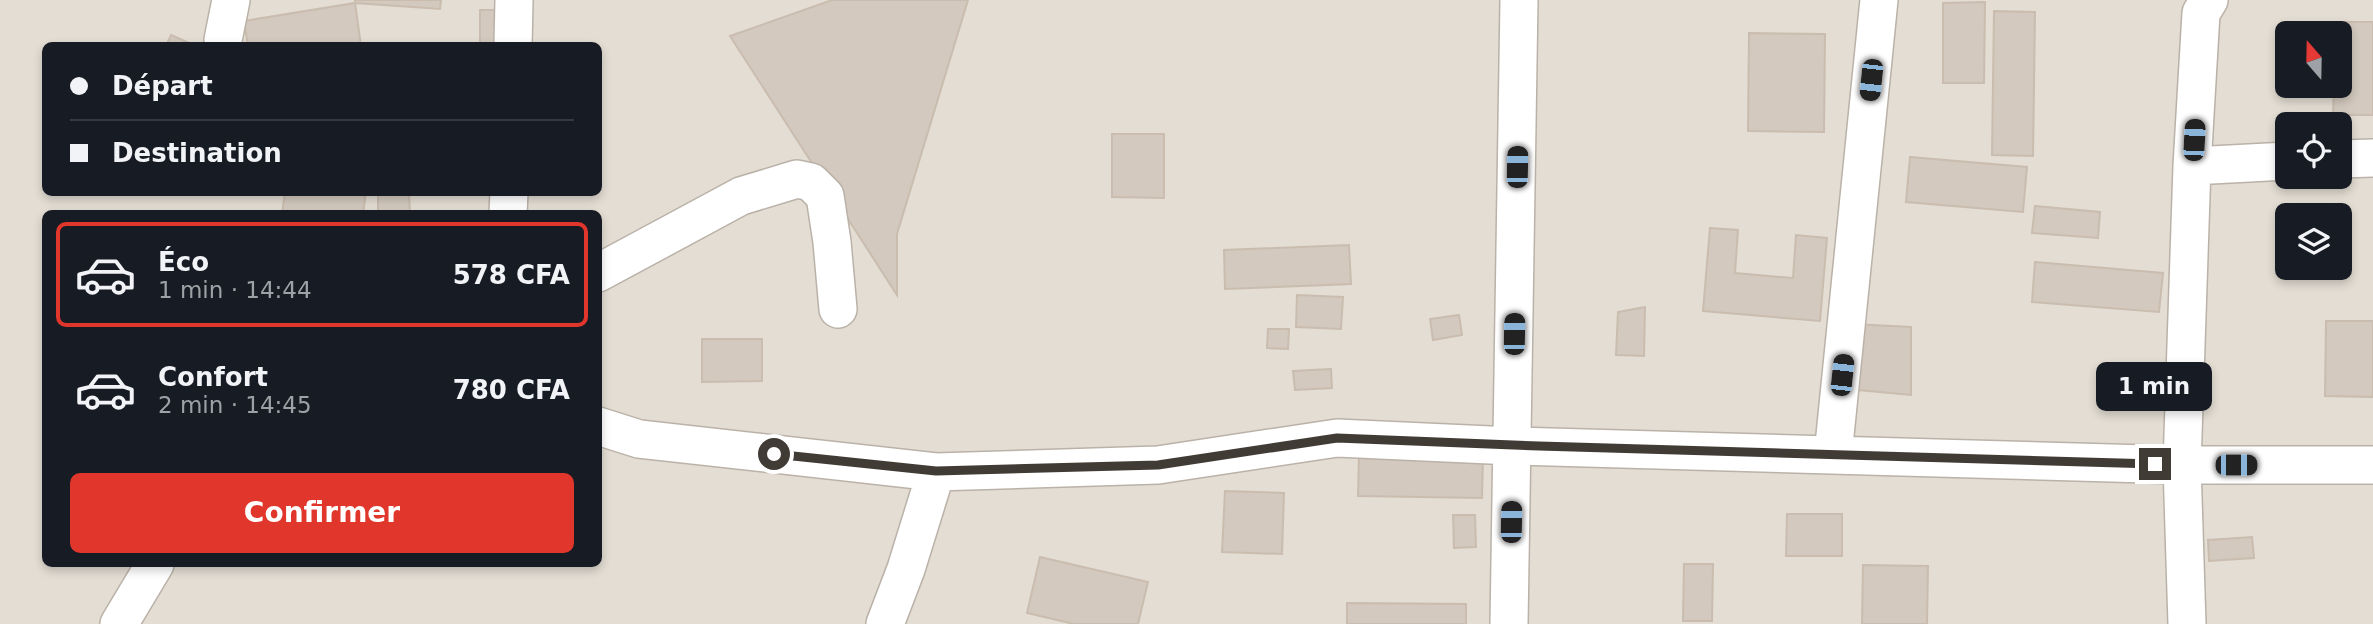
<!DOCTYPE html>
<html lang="fr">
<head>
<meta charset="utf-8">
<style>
  body { margin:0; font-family:"DejaVu Sans",sans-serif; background:#20242c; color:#f1f3f6; height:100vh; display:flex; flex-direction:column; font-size:26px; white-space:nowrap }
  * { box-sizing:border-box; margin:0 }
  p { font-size:23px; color:#9ea1a6 }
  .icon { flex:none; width:38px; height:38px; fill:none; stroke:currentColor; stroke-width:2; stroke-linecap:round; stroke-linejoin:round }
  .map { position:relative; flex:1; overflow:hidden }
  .sheet { position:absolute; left:42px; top:210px; width:560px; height:357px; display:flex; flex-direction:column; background:#171b24; border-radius:10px; box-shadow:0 4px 10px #0003 }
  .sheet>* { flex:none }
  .banner { position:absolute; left:42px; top:42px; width:560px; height:154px; border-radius:10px; box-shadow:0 4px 10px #0003; display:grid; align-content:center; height:154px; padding:0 28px; background:#171b24 }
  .needle { width:46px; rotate:340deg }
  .controls { position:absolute; left:2275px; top:21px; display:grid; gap:14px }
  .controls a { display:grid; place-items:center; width:77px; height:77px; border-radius:10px; background:#171b24; box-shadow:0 4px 10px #0003; font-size:35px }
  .end { position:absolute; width:32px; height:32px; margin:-16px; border:9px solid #413b35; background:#fff; box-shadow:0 0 0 4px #fff }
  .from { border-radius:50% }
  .bubble { position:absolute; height:49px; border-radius:10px; background:#171b24; box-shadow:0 4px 10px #0003; font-size:23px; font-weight:600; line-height:49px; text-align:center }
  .car { position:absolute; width:21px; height:42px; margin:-21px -10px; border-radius:9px; box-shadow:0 0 5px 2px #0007; background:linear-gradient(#222 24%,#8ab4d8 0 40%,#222 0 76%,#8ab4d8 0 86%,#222 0) }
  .banner b { display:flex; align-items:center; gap:24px; height:66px; font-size:26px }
  .banner b+b { border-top:2px solid #363941 }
  .banner i { width:18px; height:18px; background:#f1f3f6 }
  ul { padding:12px 0 0; list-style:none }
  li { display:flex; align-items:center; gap:21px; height:105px; margin:0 14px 10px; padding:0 14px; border:4px solid transparent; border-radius:10px }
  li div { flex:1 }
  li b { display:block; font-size:26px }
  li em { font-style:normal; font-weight:600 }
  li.active { border-color:#e1362b }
  li>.icon { width:63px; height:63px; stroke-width:1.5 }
  .button { display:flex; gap:14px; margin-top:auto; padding:14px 28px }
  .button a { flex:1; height:80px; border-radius:10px; background:#e1362b; color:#fff; font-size:28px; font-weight:600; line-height:80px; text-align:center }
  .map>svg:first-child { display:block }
  .residential { fill:#e3ddd3; fill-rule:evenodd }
  .building { fill:#d3c9be; stroke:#cabdaf; stroke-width:2 }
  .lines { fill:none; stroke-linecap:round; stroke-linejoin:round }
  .minor-casing { stroke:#bab2a8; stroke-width:40 }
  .minor { stroke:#fff; stroke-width:37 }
  .route { stroke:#413b35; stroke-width:9 }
</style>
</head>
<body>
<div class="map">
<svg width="2373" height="624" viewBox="0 0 2373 624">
  <rect width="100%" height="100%" fill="#f0ebe5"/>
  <!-- residential -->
  <path class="residential" d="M 0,0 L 2373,0 L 2373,624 L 0,624 ZM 2287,33 L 2340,33 L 2340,86 L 2287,86 ZM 46,46 L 598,46 L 598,192 L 46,192 ZM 2287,124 L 2340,124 L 2340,177 L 2287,177 ZM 46,214 L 598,214 L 598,564 L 46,564 ZM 2287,215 L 2340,215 L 2340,268 L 2287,268 Z"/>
  <!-- building -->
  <path class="building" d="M 355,0 L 441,0 L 440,9 L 355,3 Z
    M 832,0 L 968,0 L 897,234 L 897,295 L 730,36 Z
    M 1985,2 L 1984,83 L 1943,83 L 1943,3 Z
    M 355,3 L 361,46 L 248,46 L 244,21 Z
    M 480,10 L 507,10 L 507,46 L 480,46 Z
    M 1994,11 L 2035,12 L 2033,156 L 1992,155 Z
    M 2334,22 L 2373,22 L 2373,115 L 2333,115 L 2334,86 L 2340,86 L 2340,33 L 2334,33 Z
    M 1749,33 L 1825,34 L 1824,132 L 1748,131 Z
    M 171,35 L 196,46 L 166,46 Z
    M 1112,134 L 1164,134 L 1164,198 L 1112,197 Z
    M 1910,157 L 2027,167 L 2023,212 L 1906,202 Z
    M 285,192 L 366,192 L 363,214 L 282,214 Z
    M 378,192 L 409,192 L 410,214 L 378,214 Z
    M 2035,206 L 2100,212 L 2098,238 L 2032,233 Z
    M 1710,228 L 1738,230 L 1735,273 L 1793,278 L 1796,235 L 1827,238 L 1820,321 L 1703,311 Z
    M 1349,245 L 1351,284 L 1225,289 L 1224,250 Z
    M 2035,262 L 2163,273 L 2159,312 L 2032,302 Z
    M 1297,295 L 1343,297 L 1341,329 L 1296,327 Z
    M 1645,307 L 1644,356 L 1616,355 L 1618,312 Z
    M 1459,315 L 1462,335 L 1433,340 L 1430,319 Z
    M 2326,321 L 2373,321 L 2373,397 L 2325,396 Z
    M 1853,324 L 1911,327 L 1911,395 L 1858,390 Z
    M 1268,329 L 1289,329 L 1288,349 L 1267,348 Z
    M 702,339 L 762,339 L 762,381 L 702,382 Z
    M 1331,369 L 1332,388 L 1295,390 L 1293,371 Z
    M 1359,454 L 1483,456 L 1482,498 L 1358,496 Z
    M 1225,491 L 1284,493 L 1282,554 L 1222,552 Z
    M 1787,514 L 1842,514 L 1842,556 L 1786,556 Z
    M 1453,515 L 1475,515 L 1476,547 L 1454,548 Z
    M 2252,537 L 2254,558 L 2209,561 L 2208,540 Z
    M 1040,557 L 1148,582 L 1138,624 L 1074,624 L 1027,613 Z
    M 1684,564 L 1713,564 L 1712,621 L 1683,621 Z
    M 1863,565 L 1928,566 L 1927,624 L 1862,624 Z
    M 1347,603 L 1466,604 L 1466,624 L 1347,624 Z"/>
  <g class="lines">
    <!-- minor casing -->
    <g class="minor-casing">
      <path id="minor" d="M 223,40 L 231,0
        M 513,46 L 514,0
        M 2340,159 L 2373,158
        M 2192,166 L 2287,161
        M 508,214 L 509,192
        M 598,273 L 741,196 L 797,179 L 811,182 L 825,196 L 832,242 L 838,309
        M 598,426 L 639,439 L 936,472 L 1158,465 L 1337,438 L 1512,446 L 2182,465 L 2373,465
        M 1833,455 L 1879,0
        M 119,624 L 155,564
        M 885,624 L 906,569 L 936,472
        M 1509,624 L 1519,0
        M 2187,624 L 2182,465 L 2192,166 L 2201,13 L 2209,0"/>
    </g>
    <!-- minor -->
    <use href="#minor" class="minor"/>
  </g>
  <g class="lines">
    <!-- route -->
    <path class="route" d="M 774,454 L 936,471 L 1158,465 L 1337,438 L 1539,446 L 2155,464"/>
  </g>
</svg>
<div class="controls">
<a><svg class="needle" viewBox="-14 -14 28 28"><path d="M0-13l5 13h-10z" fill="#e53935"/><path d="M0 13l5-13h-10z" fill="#9ea1a6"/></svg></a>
<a><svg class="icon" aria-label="locate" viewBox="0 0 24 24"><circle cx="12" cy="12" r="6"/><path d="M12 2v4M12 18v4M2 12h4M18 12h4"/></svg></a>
<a><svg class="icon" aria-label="layers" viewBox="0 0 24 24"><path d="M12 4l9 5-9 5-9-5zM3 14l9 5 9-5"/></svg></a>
</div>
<i class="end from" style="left:774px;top:454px"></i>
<i class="end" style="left:2155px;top:464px"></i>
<div class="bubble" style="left:2096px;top:362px;width:116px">1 min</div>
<i class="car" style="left:1871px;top:80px;rotate:186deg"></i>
<i class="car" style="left:2194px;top:140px;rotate:3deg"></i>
<i class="car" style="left:1517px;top:167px;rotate:1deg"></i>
<i class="car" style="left:1514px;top:334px;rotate:1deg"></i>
<i class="car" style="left:1842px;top:375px;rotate:6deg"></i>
<i class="car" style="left:2236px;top:465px;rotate:90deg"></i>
<i class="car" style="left:1511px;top:522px;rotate:1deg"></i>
<div class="banner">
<b><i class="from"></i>Départ</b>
<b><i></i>Destination</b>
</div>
<section class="sheet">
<ul>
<li class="active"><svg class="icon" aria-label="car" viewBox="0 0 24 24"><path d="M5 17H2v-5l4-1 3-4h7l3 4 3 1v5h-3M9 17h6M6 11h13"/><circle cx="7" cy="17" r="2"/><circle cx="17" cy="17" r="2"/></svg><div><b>Éco</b><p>1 min · 14:44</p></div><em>578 CFA</em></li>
<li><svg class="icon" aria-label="car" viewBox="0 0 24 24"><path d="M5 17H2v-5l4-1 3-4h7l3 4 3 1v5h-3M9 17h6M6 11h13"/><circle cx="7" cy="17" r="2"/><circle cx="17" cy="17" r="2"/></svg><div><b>Confort</b><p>2 min · 14:45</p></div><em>780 CFA</em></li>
</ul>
<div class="button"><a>Confirmer</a></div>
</section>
</div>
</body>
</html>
